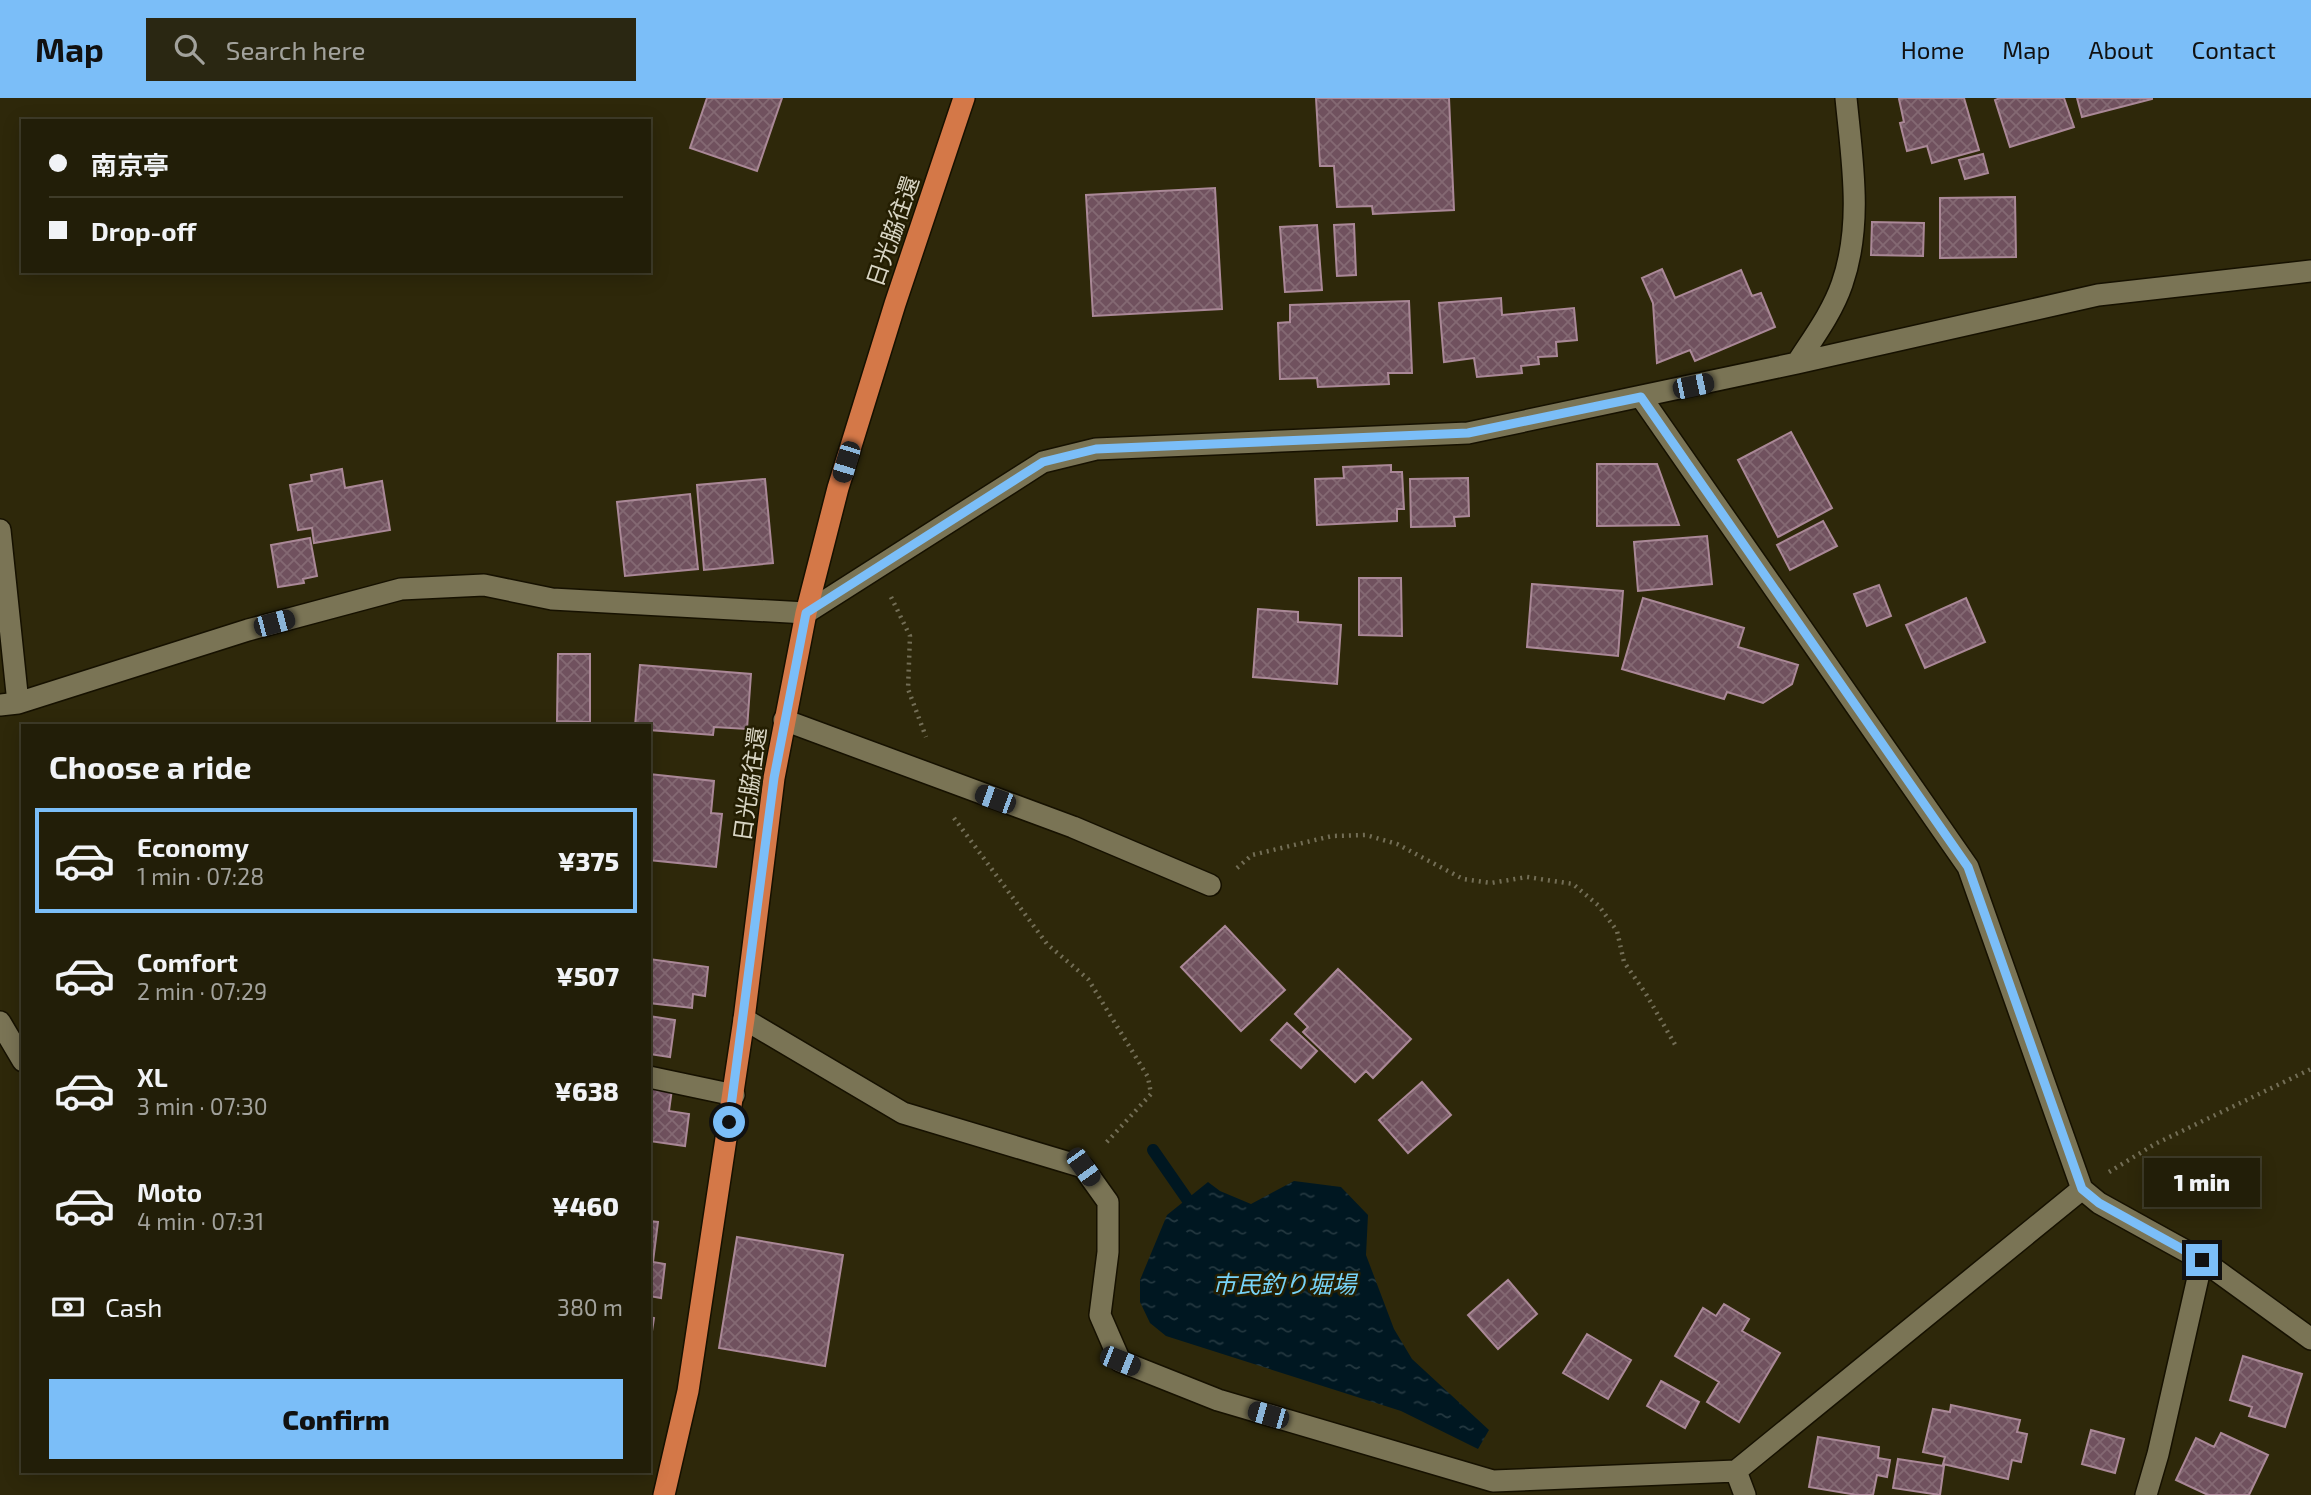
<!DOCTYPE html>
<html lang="en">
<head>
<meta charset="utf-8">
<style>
  body { margin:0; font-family:"Exo 2","Noto Sans JP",sans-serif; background:#2a2712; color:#f1f3f6; height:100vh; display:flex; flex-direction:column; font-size:26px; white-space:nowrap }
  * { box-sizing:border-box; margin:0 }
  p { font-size:23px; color:#a2a29c }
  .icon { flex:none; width:38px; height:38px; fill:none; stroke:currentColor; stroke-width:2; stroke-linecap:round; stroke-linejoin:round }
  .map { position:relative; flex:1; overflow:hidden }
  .sheet { position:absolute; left:21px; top:626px; width:630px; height:749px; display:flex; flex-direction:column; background:#221e08; border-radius:0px; box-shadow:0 4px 18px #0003,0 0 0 2px #3f3c29 }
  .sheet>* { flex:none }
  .banner { position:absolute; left:21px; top:21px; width:630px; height:154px; border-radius:0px; box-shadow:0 4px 18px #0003,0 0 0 2px #3f3c29; display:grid; align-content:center; height:154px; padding:0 28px; background:#221e08 }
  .end { position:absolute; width:32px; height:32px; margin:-16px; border:9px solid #7bbef8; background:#111; box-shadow:0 0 0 4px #111 }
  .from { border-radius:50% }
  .bubble { position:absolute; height:49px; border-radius:0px; background:#221e08; box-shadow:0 4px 18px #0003,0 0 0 2px #3f3c29; font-size:23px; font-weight:800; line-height:49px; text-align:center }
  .car { position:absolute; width:21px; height:42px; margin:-21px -10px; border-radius:9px; box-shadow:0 0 5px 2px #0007; background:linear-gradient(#222 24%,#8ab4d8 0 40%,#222 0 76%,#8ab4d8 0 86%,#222 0) }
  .banner b { display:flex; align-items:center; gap:24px; height:66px; font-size:26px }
  .banner b+b { border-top:2px solid #3f3c29 }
  .banner i { width:18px; height:18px; background:#f1f3f6 }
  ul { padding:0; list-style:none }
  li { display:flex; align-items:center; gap:21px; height:105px; margin:0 14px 10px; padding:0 14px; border:4px solid transparent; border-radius:0px }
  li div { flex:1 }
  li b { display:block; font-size:26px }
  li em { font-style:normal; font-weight:800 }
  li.current { border-color:#7bbef8 }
  li>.icon { width:63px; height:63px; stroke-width:1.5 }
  h2 { padding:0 28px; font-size:32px; line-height:84px }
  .pay { display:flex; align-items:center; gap:18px; height:77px; padding:0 28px; font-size:26px }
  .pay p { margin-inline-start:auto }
  .button { display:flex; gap:14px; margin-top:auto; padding:14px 28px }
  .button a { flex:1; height:80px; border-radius:0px; background:#7bbef8; color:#111; font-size:28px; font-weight:800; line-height:80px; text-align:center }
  header { display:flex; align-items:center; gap:42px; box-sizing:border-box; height:98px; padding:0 35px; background:#7bbef8; color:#111 }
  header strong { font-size:33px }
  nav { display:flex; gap:38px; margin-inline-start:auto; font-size:24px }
  .search { width:490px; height:63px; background:#2a2712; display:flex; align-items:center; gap:18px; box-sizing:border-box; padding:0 24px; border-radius:0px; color:#a2a29c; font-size:26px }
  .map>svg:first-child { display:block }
  .water { fill:url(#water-ripples) }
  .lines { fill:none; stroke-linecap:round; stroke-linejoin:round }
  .stream { stroke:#001721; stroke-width:12 }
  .building { fill:url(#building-cross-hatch); stroke:#aa8897; stroke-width:2 }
  .minor-casing { stroke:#161100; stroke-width:24 }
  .highway-casing { stroke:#161100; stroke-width:24 }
  .path { stroke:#736e56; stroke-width:4.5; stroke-dasharray:2 5; stroke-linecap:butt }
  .minor { stroke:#7a7455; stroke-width:21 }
  .highway { stroke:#d47848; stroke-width:21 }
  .route { stroke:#7bbef8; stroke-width:9 }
  .labels { text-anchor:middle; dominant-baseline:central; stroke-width:5; stroke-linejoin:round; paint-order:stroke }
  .street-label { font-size:23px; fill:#d8d5c4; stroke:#241e02 }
  .water-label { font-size:24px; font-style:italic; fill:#77d3f8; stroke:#241e02 }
</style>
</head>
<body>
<header>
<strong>Map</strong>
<div class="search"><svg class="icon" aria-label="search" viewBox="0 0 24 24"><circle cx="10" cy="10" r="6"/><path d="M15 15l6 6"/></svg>Search here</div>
<nav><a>Home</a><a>Map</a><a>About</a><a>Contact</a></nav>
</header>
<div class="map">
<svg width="2311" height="1397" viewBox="0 0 2311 1397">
  <defs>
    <pattern id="water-ripples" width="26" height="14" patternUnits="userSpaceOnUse" patternTransform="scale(1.75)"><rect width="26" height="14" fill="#001721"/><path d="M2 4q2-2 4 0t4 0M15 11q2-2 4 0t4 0" fill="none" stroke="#243840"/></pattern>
    <pattern id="building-cross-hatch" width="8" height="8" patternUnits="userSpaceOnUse" patternTransform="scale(1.75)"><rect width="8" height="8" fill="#70515e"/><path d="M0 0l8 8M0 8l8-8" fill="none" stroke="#846973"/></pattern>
  </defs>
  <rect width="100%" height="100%" fill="#2e280a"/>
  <!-- water -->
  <path class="water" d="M 1294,1083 L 1341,1089 L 1368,1117 L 1366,1157 L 1394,1231 L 1412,1261 L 1489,1332 L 1478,1351 L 1401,1313 L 1166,1238 L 1150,1225 L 1140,1204 L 1140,1182 L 1167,1117 L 1208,1084 L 1220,1093 L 1251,1106 Z"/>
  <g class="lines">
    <!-- stream -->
    <path class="stream" d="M 1153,1052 L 1187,1101"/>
  </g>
  <!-- building -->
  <path class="building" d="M 707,0 L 782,0 L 757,73 L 690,50 Z
    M 1316,0 L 1449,0 L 1454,112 L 1373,116 L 1372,108 L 1337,109 L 1334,68 L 1320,68 Z
    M 1904,0 L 1964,0 L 1979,52 L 1932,65 L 1927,48 L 1907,53 L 1900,25 L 1904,24 L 1899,1 Z
    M 2000,0 L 2064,0 L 2074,29 L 2010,49 L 1995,2 Z
    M 2077,0 L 2152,0 L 2152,1 L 2082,19 Z
    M 1983,56 L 1988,75 L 1965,81 L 1959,62 Z
    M 1215,90 L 1222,211 L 1093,218 L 1086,97 Z
    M 2015,99 L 2016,159 L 1940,160 L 1940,100 Z
    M 1872,124 L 1924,125 L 1923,158 L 1871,157 Z
    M 1354,126 L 1356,177 L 1337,178 L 1334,127 Z
    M 1317,127 L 1322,192 L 1285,194 L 1280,129 Z
    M 1662,171 L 1675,200 L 1741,172 L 1752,198 L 1761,195 L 1775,229 L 1695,263 L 1690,252 L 1657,265 L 1653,205 L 1642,180 Z
    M 1501,200 L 1502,217 L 1574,210 L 1577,242 L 1556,244 L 1557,258 L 1538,259 L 1539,266 L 1521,268 L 1522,275 L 1477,279 L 1474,260 L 1444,264 L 1439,205 Z
    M 1409,203 L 1412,275 L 1388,275 L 1389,286 L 1318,289 L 1317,280 L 1280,281 L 1278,225 L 1290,224 L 1290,207 Z
    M 1791,334 L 1832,410 L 1778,439 L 1738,362 Z
    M 1597,366 L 1657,366 L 1679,427 L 1597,428 Z
    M 1391,367 L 1391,374 L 1402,374 L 1404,411 L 1397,411 L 1397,423 L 1317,427 L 1315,381 L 1344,380 L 1343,369 Z
    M 342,371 L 345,390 L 382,383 L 390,432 L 314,445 L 312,430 L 298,432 L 290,387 L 312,383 L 311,377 Z
    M 1468,380 L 1469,418 L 1454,419 L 1455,428 L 1411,429 L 1410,381 Z
    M 765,381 L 773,465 L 704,472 L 697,387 Z
    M 690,396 L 698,471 L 625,478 L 617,404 Z
    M 1823,423 L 1837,448 L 1790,472 L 1777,447 Z
    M 1707,438 L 1712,486 L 1638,493 L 1634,444 Z
    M 310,440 L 317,478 L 303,481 L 304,485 L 278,489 L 271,447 Z
    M 1359,480 L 1401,480 L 1402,538 L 1359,537 Z
    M 1532,486 L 1623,493 L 1618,558 L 1527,549 Z
    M 1879,487 L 1891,518 L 1867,528 L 1854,496 Z
    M 1643,500 L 1744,530 L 1738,549 L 1798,567 L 1792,586 L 1763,605 L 1727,594 L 1724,601 L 1622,571 Z
    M 1966,500 L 1985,544 L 1925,570 L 1906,527 Z
    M 1258,511 L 1298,514 L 1298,524 L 1341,527 L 1337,586 L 1253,579 Z
    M 558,556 L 590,556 L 590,624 L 557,623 Z
    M 640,567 L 751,576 L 747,631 L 714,629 L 713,637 L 649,632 L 649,628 L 635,628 Z
    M 649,676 L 714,683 L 711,715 L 722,716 L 716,769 L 649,762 Z
    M 1225,828 L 1285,892 L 1241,933 L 1181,869 Z
    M 649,861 L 708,869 L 705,898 L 693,896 L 692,910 L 649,905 Z
    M 1338,871 L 1411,941 L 1373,980 L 1366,973 L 1355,984 L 1303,934 L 1308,929 L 1295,916 Z
    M 649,918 L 675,922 L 670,959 L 649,956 Z
    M 1287,925 L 1317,953 L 1301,970 L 1271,942 Z
    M 1422,984 L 1451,1017 L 1408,1055 L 1379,1022 Z
    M 649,987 L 672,991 L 669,1013 L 689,1016 L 685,1048 L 649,1043 Z
    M 649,1123 L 658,1124 L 653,1164 L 665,1166 L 661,1200 L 649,1198 Z
    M 737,1139 L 843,1157 L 825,1268 L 719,1250 Z
    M 1508,1182 L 1537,1216 L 1498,1251 L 1468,1217 Z
    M 1724,1206 L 1749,1221 L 1742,1233 L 1780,1255 L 1739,1324 L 1707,1304 L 1719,1284 L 1675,1258 L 1703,1210 L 1716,1218 Z
    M 649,1219 L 654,1220 L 649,1253 Z
    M 1587,1236 L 1631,1262 L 1608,1301 L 1563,1275 Z
    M 2243,1258 L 2302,1276 L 2285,1329 L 2249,1318 L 2252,1309 L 2230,1302 Z
    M 1661,1283 L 1699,1304 L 1685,1330 L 1647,1308 Z
    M 1951,1307 L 2020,1322 L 2017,1334 L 2027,1336 L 2021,1364 L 2012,1362 L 2008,1381 L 1943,1366 L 1945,1359 L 1923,1354 L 1933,1311 L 1950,1314 Z
    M 2091,1332 L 2124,1341 L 2115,1375 L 2082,1366 Z
    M 2221,1335 L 2268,1357 L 2249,1397 L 2208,1397 L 2176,1382 L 2196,1340 L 2214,1349 Z
    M 1818,1339 L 1879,1349 L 1878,1360 L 1890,1362 L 1887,1379 L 1877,1377 L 1873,1397 L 1857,1397 L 1809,1389 Z
    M 1898,1361 L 1944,1368 L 1940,1397 L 1893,1390 Z"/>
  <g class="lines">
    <!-- minor casing -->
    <g class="minor-casing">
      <path id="minor" d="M 1797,265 C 1813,240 1832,215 1842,186 C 1863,126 1852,62 1846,0
        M 1641,299 L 1968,769 L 2082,1091 L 2099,1105 L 2202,1162 L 2311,1241
        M 0,432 L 18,605
        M 0,607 L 18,605 L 248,532 L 401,491 L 484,487 L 552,501 L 806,515 L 1043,364 L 1096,351 L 1468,335 L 1797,265 L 2098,197 L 2311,173
        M 784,622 L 1073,729 L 1210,787
        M 744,921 L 903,1015 L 1083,1069 L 1108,1104 L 1108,1154 L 1100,1217 L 1120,1263 L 1218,1302 L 1493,1383 L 1736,1373 L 2082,1091
        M 0,924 L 23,963
        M 649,979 L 734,997
        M 1736,1373 L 1745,1397
        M 2146,1397 L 2158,1356 L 2202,1162"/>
    </g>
    <!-- highway casing -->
    <g class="highway-casing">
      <path id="highway" d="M 664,1397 L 688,1293 L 744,921 L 774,680 L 806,515 L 838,390 L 895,206 L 964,0"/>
    </g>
    <!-- path -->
    <path class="path" d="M 891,499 L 910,538 L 908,591 L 926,639
      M 954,720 L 1047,846 L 1088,881 L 1148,979 L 1151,996 L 1105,1046
      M 1237,770 L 1252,757 L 1332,738 L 1366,737 L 1397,746 L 1463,781 L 1491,785 L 1527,779 L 1573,786 L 1599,808 L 1617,833 L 1624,864 L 1646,896 L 1677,950
      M 2109,1074 L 2155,1046 L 2311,971"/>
    <!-- minor -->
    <use href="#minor" class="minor"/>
    <!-- highway -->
    <use href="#highway" class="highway"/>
  </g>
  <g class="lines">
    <!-- route -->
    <path class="route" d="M 729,1024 L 774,680 L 806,515 L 1043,364 L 1096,351 L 1468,335 L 1641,299 L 1968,769 L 2082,1091 L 2099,1105 L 2202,1162"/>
  </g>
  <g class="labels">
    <!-- street labels -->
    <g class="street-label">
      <text transform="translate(892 133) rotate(-71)">日光脇往還</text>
      <text transform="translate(749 686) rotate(-82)">日光脇往還</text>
    </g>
    <!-- water labels -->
    <g class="water-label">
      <text x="1284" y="1185">市民釣り堀場</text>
    </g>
  </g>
</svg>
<i class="end from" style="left:729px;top:1024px"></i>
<i class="end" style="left:2202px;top:1162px"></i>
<div class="bubble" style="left:2144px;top:1060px;width:116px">1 min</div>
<i class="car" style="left:1693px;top:288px;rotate:78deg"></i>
<i class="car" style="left:846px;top:364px;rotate:197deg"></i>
<i class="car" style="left:274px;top:525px;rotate:75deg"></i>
<i class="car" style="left:995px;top:701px;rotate:290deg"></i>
<i class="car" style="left:1083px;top:1069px;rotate:144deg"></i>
<i class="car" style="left:1120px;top:1263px;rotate:112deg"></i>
<i class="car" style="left:1268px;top:1317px;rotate:286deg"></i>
<div class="banner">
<b><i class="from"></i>南京亭</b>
<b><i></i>Drop-off</b>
</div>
<section class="sheet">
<h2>Choose a ride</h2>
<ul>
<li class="current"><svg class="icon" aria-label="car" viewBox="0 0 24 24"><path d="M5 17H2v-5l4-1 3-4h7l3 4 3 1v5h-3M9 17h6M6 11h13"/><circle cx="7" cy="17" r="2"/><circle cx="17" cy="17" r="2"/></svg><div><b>Economy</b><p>1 min · 07:28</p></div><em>¥375</em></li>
<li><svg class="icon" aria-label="car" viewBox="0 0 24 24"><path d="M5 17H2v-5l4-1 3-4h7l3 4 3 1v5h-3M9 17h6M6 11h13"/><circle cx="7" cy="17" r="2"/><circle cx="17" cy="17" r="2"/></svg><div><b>Comfort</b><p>2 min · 07:29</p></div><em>¥507</em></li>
<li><svg class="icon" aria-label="car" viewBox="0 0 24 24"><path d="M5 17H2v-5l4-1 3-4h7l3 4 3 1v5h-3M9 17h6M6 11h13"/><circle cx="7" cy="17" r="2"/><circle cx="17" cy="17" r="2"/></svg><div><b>XL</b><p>3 min · 07:30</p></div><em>¥638</em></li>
<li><svg class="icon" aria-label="car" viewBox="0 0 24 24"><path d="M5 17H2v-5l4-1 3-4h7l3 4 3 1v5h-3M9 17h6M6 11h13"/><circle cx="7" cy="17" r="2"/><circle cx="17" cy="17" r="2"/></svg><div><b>Moto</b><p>4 min · 07:31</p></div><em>¥460</em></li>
</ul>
<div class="pay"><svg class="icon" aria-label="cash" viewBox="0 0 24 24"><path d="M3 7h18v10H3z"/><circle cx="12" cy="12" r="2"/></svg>Cash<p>380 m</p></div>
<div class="button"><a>Confirm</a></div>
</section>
</div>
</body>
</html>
